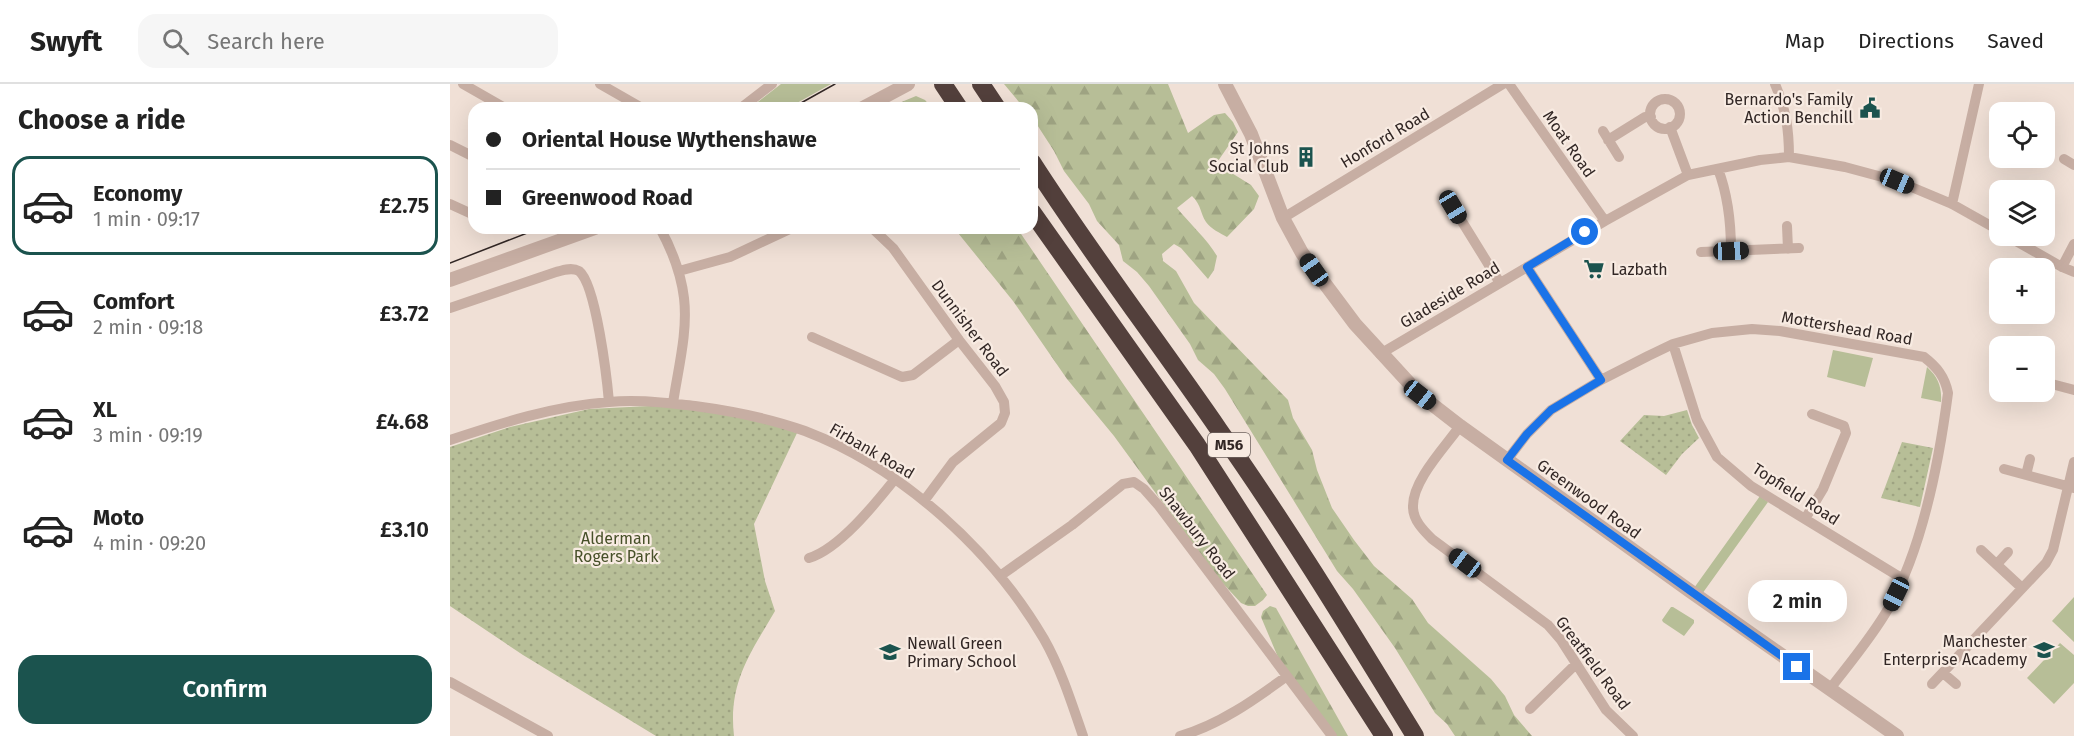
<!DOCTYPE html>
<html lang="en">
<head>
<meta charset="utf-8">
<style>
  body { margin:0; font-family:"Fira Sans",sans-serif; background:#f6f6f6; color:#222; height:100vh; display:flex; flex-direction:column; font-size:22px; white-space:nowrap }
  * { box-sizing:border-box; margin:0 }
  p { font-size:20px; color:#767676 }
  .icon { flex:none; width:33px; height:33px; fill:none; stroke:currentColor; stroke-width:2; stroke-linecap:round; stroke-linejoin:round }
  .map { position:relative; flex:1; overflow:hidden }
  .panel { display:flex; flex-direction:column; background:#fff; width:450px }
  .panel>* { flex:none }
  .top-card { position:absolute; left:18px; top:18px; width:570px; height:132px; border-radius:18px; box-shadow:0 6px 24px #0002; display:grid; align-content:center; height:132px; padding:0 18px; background:#fff }
  .controls { position:absolute; left:1539px; top:18px; display:grid; gap:12px }
  .controls a { display:grid; place-items:center; width:66px; height:66px; border-radius:12px; background:#fff; box-shadow:0 6px 24px #0002; font-size:30px }
  .end { position:absolute; width:27px; height:27px; margin:-14px; border:8px solid #1a73e8; background:#fff; box-shadow:0 0 0 3px #fff }
  .from { border-radius:50% }
  .bubble { position:absolute; height:42px; border-radius:18px; background:#fff; box-shadow:0 6px 24px #0002; font-size:20px; font-weight:600; line-height:42px; text-align:center }
  .car { position:absolute; width:18px; height:36px; margin:-18px -9px; border-radius:8px; box-shadow:0 0 4px 2px #0007; background:linear-gradient(#222 24%,#8ab4d8 0 40%,#222 0 76%,#8ab4d8 0 86%,#222 0) }
  .top-card b { display:flex; align-items:center; gap:21px; height:57px; font-size:22px }
  .top-card b+b { border-top:2px solid #e0e0e0 }
  .top-card i { width:15px; height:15px; background:#222 }
  ul { padding:0; list-style:none }
  li { display:flex; align-items:center; gap:18px; height:99px; margin:0 12px 9px; padding:0 6px; border:3px solid transparent; border-radius:18px }
  li div { flex:1 }
  li b { display:block; font-size:22px }
  li em { font-style:normal; font-weight:600 }
  li.on { border-color:#1b534e }
  li>.icon { width:54px; height:54px; stroke-width:1.5 }
  h2 { padding:0 18px; font-size:27px; line-height:72px }
  .primary-button { display:flex; gap:12px; margin-top:auto; padding:12px 18px }
  .primary-button a { flex:1; height:69px; border-radius:18px; background:#1b534e; color:#fff; font-size:24px; font-weight:600; line-height:69px; text-align:center }
  header { display:flex; align-items:center; gap:36px; box-sizing:border-box; height:84px; padding:0 30px; background:#fff; border-bottom:2px solid #e0e0e0 }
  header strong { font-size:28px }
  nav { display:flex; gap:33px; margin-inline-start:auto; font-size:21px }
  .search { width:420px; height:54px; background:#f6f6f6; display:flex; align-items:center; gap:15px; box-sizing:border-box; padding:0 21px; border-radius:18px; color:#767676; font-size:22px }
  main { display:flex; flex:1; min-height:0 }
  .map>svg:first-child { display:block }
  .grass { fill:#b7be97 }
  .forest { fill:url(#forest-firs) }
  .park { fill:url(#park-dots) }
  .lines { fill:none; stroke-linecap:round; stroke-linejoin:round }
  .minor { stroke:#c7aea3; stroke-width:10 }
  .tertiary { stroke:#c7aea3; stroke-width:14 }
  .motorway { stroke:#53403c; stroke-width:18 }
  .tram { stroke:#322725; stroke-width:1.5 }
  .route { stroke:#1a73e8; stroke-width:8 }
  .labels { text-anchor:middle; dominant-baseline:central; stroke-width:4.5; stroke-linejoin:round; paint-order:stroke }
  .shield { fill:#f8ebe2; stroke:#6d625e; stroke-width:1.5 }
  .shield-label { font-size:15px; font-weight:bold; fill:#322725 }
  .poi-label { font-size:16px; fill:#322725; stroke:#f8ebe2; text-anchor:end }
  .street-label { font-size:16px; fill:#322725; stroke:#f8ebe2 }
  .park-label { font-size:16px; fill:#475029; stroke:#f8ebe2 }
</style>
</head>
<body>
<header>
<strong>Swyft</strong>
<div class="search"><svg class="icon" aria-label="search" viewBox="0 0 24 24"><circle cx="10" cy="10" r="6"/><path d="M15 15l6 6"/></svg>Search here</div>
<nav><a>Map</a><a>Directions</a><a>Saved</a></nav>
</header>
<main>
<section class="panel">
<h2>Choose a ride</h2>
<ul>
<li class="on"><svg class="icon" aria-label="car" viewBox="0 0 24 24"><path d="M5 17H2v-5l4-1 3-4h7l3 4 3 1v5h-3M9 17h6M6 11h13"/><circle cx="7" cy="17" r="2"/><circle cx="17" cy="17" r="2"/></svg><div><b>Economy</b><p>1 min · 09:17</p></div><em>£2.75</em></li>
<li><svg class="icon" aria-label="car" viewBox="0 0 24 24"><path d="M5 17H2v-5l4-1 3-4h7l3 4 3 1v5h-3M9 17h6M6 11h13"/><circle cx="7" cy="17" r="2"/><circle cx="17" cy="17" r="2"/></svg><div><b>Comfort</b><p>2 min · 09:18</p></div><em>£3.72</em></li>
<li><svg class="icon" aria-label="car" viewBox="0 0 24 24"><path d="M5 17H2v-5l4-1 3-4h7l3 4 3 1v5h-3M9 17h6M6 11h13"/><circle cx="7" cy="17" r="2"/><circle cx="17" cy="17" r="2"/></svg><div><b>XL</b><p>3 min · 09:19</p></div><em>£4.68</em></li>
<li><svg class="icon" aria-label="car" viewBox="0 0 24 24"><path d="M5 17H2v-5l4-1 3-4h7l3 4 3 1v5h-3M9 17h6M6 11h13"/><circle cx="7" cy="17" r="2"/><circle cx="17" cy="17" r="2"/></svg><div><b>Moto</b><p>4 min · 09:20</p></div><em>£3.10</em></li>
</ul>
<div class="primary-button"><a>Confirm</a></div>
</section>
<div class="map">
<svg width="1624" height="652" viewBox="0 0 1624 652">
  <defs>
    <pattern id="forest-firs" width="22" height="20" patternUnits="userSpaceOnUse" patternTransform="scale(1.5)"><rect width="22" height="20" fill="#b7be97"/><path d="M5 1l3.5 6h-7zM16 11l3.5 6h-7z" fill="#9ea382"/></pattern>
    <pattern id="park-dots" width="8" height="8" patternUnits="userSpaceOnUse" patternTransform="scale(1.5)"><rect width="8" height="8" fill="#b7be97"/><path d="M2 2h.1M6 6h.1" fill="none" stroke="#9ea382" stroke-width="1.8" stroke-linecap="round"/></pattern>
  </defs>
  <rect width="100%" height="100%" fill="#f0e0d6"/>
  <!-- grass -->
  <path class="grass" d="M 331,0 L 381,0 L 338,24 L 300,24 Z
    M 1383,266 L 1423,274 L 1415,303 L 1377,293 Z
    M 1477,283 C 1488,293 1492,303 1491,318 L 1471,314 Z
    M 1310,412 L 1318,418 L 1252,510 L 1244,504 Z
    M 1624,513 L 1624,558 L 1602,537 Z
    M 1221,523 L 1223,523 L 1244,536 L 1244,539 L 1234,552 L 1213,538 L 1212,536 Z
    M 1610,559 L 1624,571 L 1624,599 L 1604,620 L 1577,594 Z"/>
  <!-- forest -->
  <path class="forest" d="M 554,0 L 718,0 L 738,49 L 764,31 L 775,29 L 783,38 L 788,48 L 768,77 L 772,83 L 801,101 L 809,112 L 804,125 L 777,153 C 770,149 761,145 756,138 C 750,129 752,122 742,112 L 727,124 C 740,140 757,155 767,172 L 764,186 L 758,195 L 731,164 L 724,160 L 712,170 L 713,177 L 726,187 L 744,219 L 838,316 L 843,334 L 862,366 L 867,386 L 882,424 L 904,456 L 924,482 L 962,515 L 978,539 L 1041,595 L 1055,612 L 1064,631 L 1082,652 L 1005,652 L 997,640 L 985,629 L 945,564 L 903,505 L 887,487 L 775,305 L 764,290 L 748,276 L 740,260 L 699,202 L 687,188 L 673,177 L 669,161 L 647,137 L 639,120 L 614,87 L 604,67 L 582,33 L 582,24 L 574,24 Z
    M 466,12 L 475,16 L 482,24 L 437,24 Z
    M 504,144 L 567,144 L 817,511 L 813,516 L 805,522 L 798,522 L 791,519 L 767,493 L 664,352 L 617,295 L 563,217 Z
    M 820,522 L 826,524 L 898,652 L 884,652 L 830,578 L 811,533 L 813,527 Z"/>
  <!-- park -->
  <path class="park" d="M 219,321 L 299,333 L 347,349 L 304,440 L 315,497 L 325,527 C 300,570 278,599 284,652 L 206,652 L 73,571 L 0,522 L 0,363 L 60,343 L 139,325 Z
    M 1237,326 L 1242,341 L 1249,354 L 1232,370 L 1216,391 L 1170,357 L 1194,331 L 1214,332 Z
    M 1452,358 L 1483,364 L 1470,423 L 1431,414 Z"/>
  <g class="lines">
    <!-- minor -->
    <path class="minor" d="M 13,0 L 55,24
      M 150,0 L 192,24
      M 1059,0 L 1155,137
      M 1325,0 C 1336,26 1339,45 1339,73
      M1200 30a15 15 0 1 1 30 0a15 15 0 1 1-30 0Z
      M 291,24 L 322,0
      M 1220,43 L 1238,91
      M 1153,47 L 1169,73
      M 1158,56 L 1195,33 L 1201,33
      M 0,61 L 24,73
      M 1614,75 L 1624,81
      M 1268,85 C 1278,111 1281,138 1281,167
      M 0,120 L 24,131
      M 1502,120 L 1529,0
      M 1003,123 L 1050,199
      M 833,134 L 1053,0
      M 1337,142 L 1338,165
      M 210,144 C 222,166 231,189 234,214 C 238,248 228,285 223,319
      M 422,144 L 443,164 L 509,256 L 545,302 L 554,318 L 555,329 L 551,339 L 503,378 L 474,417
      M 1557,152 L 1612,183 L 1624,188
      M 1251,168 L 1349,164
      M 1077,183 L 1151,296
      M 1612,183 L 1624,160
      M 229,187 L 280,173 L 342,144
      M 0,224 L 106,188 C 113,186 122,183 129,187 C 146,200 157,295 159,318
      M 362,253 L 452,293 L 463,291 L 509,256
      M 1223,260 L 1247,336 L 1267,373 L 1301,402 L 1453,495
      M 930,270 L 1155,137 L 1238,91 L 1310,76 L 1339,73 L 1395,83 L 1447,97 L 1502,120 L 1550,147
      M 1594,298 L 1624,306
      M 1010,342 C 995,363 962,397 963,423 C 963,436 973,446 982,455 L 1098,541 L 1111,556 L 1156,626 L 1183,652
      M 0,356 C 51,339 104,322 159,318 C 188,315 215,319 245,322 C 282,327 319,334 355,347 C 452,384 542,466 594,555 C 611,585 622,620 633,652
      M 1057,376 L 1077,350 L 1101,326 L 1151,296 L 1198,272 L 1223,260 L 1262,249 L 1302,245 L 1330,247 L 1474,273 C 1487,283 1495,293 1498,309 C 1489,378 1473,464 1438,525 C 1422,553 1399,580 1379,606
      M 1554,385 L 1624,404
      M 1576,391 L 1580,375
      M 1355,435 L 1373,405 L 1396,349 L 1394,342 L 1362,330
      M 1531,466 L 1572,504
      M 359,474 C 389,465 425,420 445,395
      M 1547,480 L 1558,468
      M 550,492 L 622,441 L 673,400 L 684,398 L 694,405 L 709,422 L 882,652
      M 1493,589 L 1506,600
      M 0,598 L 98,652
      M 1482,600 L 1596,479 L 1603,466 L 1624,378
      M 1080,625 L 1126,580
      M 730,652 C 769,641 804,616 837,592"/>
    <!-- tertiary -->
    <path class="tertiary" d="M 775,0 L 801,50 L 833,134 L 852,169 L 905,240 L 970,311 L 1010,342 L 1240,507 L 1447,652
      M 413,24 L 458,0
      M 0,196 L 145,144"/>
    <!-- motorway -->
    <path class="motorway" d="M 493,0 L 509,24
      M 531,0 L 547,24
      M 582,78 C 641,170 707,256 769,346 C 839,445 902,549 965,652
      M 582,128 L 747,361 L 934,652"/>
    <!-- tram -->
    <path class="tram" d="M 342,24 L 385,0
      M 0,179 L 90,144"/>
  </g>
  <g class="lines">
    <!-- route -->
    <path class="route" d="M 1135,148 L 1077,183 L 1151,296 L 1101,326 L 1077,350 L 1057,376 L 1347,583"/>
  </g>
  <!-- icons -->
  <defs>
    <g id="civic-bare" transform="scale(1.62)"><path d="M-.6-6.5H3V-4.5H.6V-3L4-1V1h2V6H-6V1h2V-1L-.6-3ZM-1.2 2.5V6h2.4V2.5Z" fill="#1b534e" stroke="#f8ebe2" stroke-width="2.5" paint-order="stroke"/></g>
    <g id="building-bare" transform="scale(1.62)"><path d="M-4-6H4V6H1V3H-1V6H-4ZM-2.5-4.3h1.7v1.8h-1.7ZM.8-4.3h1.7v1.8H.8ZM-2.5-1h1.7V.8h-1.7ZM.8-1h1.7V.8H.8Z" fill="#1b534e" stroke="#f8ebe2" stroke-width="2.5" paint-order="stroke"/></g>
    <g id="supermarket-bare" transform="scale(1.62)"><path d="M-6-5.5h2.5l.6 2H6L4.5 2H-2.5L-4.4-4H-6ZM-1.5 3.2a1.3 1.3 0 1 0 .1 0ZM3 3.2a1.3 1.3 0 1 0 .1 0Z" fill="#1b534e" stroke="#f8ebe2" stroke-width="2.5" paint-order="stroke"/></g>
    <g id="school-bare" transform="scale(1.62)"><path d="M0-5L7-2L0 1L-7-2ZM-4 1L0 2.5L4 1V4Q0 6-4 4Z" fill="#1b534e" stroke="#f8ebe2" stroke-width="2.5" paint-order="stroke"/></g>
  </defs>
  <g fill-rule="evenodd">
    <use href="#civic-bare" x="1420" y="24"/>
    <use href="#building-bare" x="856" y="73"/>
    <use href="#supermarket-bare" x="1144" y="185"/>
    <use href="#school-bare" x="1594" y="566"/>
    <use href="#school-bare" x="440" y="568"/>
  </g>
  <g class="labels">
    <!-- shield labels -->
    <rect class="shield" x="758" y="349" width="42" height="24" rx="4.5"/>
    <g class="shield-label">
      <text x="779" y="361">M56</text>
    </g>
    <!-- poi labels -->
    <g class="poi-label">
      <text x="1403" y="15">Bernardo's Family<tspan x="1403" dy="18">Action Benchill</tspan></text>
      <text x="839" y="64">St Johns<tspan x="839" dy="18">Social Club</tspan></text>
      <text x="1161" y="185" text-anchor="start">Lazbath</text>
      <text x="1577" y="557">Manchester<tspan x="1577" dy="18">Enterprise Academy</tspan></text>
      <text x="457" y="559" text-anchor="start">Newall Green<tspan x="457" dy="18">Primary School</tspan></text>
    </g>
    <!-- street labels -->
    <g class="street-label">
      <text transform="translate(935 54) rotate(-31)">Honford Road</text>
      <text transform="translate(1119 60) rotate(55)">Moat Road</text>
      <text transform="translate(1000 211) rotate(-31)">Gladeside Road</text>
      <text transform="translate(520 244) rotate(53)">Dunnisher Road</text>
      <text transform="translate(1397 244) rotate(10)">Mottershead Road</text>
      <text transform="translate(422 367) rotate(30)">Firbank Road</text>
      <text transform="translate(1346 410) rotate(33)">Topfield Road</text>
      <text transform="translate(1139 415) rotate(36)">Greenwood Road</text>
      <text transform="translate(747 449) rotate(52)">Shawbury Road</text>
      <text transform="translate(1143 579) rotate(53)">Greatfield Road</text>
    </g>
    <!-- park labels -->
    <g class="park-label">
      <text x="166" y="454">Alderman<tspan x="166" dy="18">Rogers Park</tspan></text>
    </g>
  </g>
</svg>
<div class="controls">
<a><svg class="icon" aria-label="locate" viewBox="0 0 24 24"><circle cx="12" cy="12" r="6"/><path d="M12 2v4M12 18v4M2 12h4M18 12h4"/></svg></a>
<a><svg class="icon" aria-label="layers" viewBox="0 0 24 24"><path d="M12 4l9 5-9 5-9-5zM3 14l9 5 9-5"/></svg></a>
<a>+</a>
<a>−</a>
</div>
<i class="end from" style="left:1135px;top:148px"></i>
<i class="end" style="left:1347px;top:583px"></i>
<div class="bubble" style="left:1298px;top:496px;width:99px">2 min</div>
<i class="car" style="left:1447px;top:97px;rotate:113deg"></i>
<i class="car" style="left:1003px;top:123px;rotate:149deg"></i>
<i class="car" style="left:1281px;top:167px;rotate:88deg"></i>
<i class="car" style="left:864px;top:186px;rotate:325deg"></i>
<i class="car" style="left:970px;top:311px;rotate:128deg"></i>
<i class="car" style="left:1015px;top:479px;rotate:307deg"></i>
<i class="car" style="left:1446px;top:510px;rotate:206deg"></i>
<div class="top-card">
<b><i class="from"></i>Oriental House Wythenshawe</b>
<b><i></i>Greenwood Road</b>
</div>
</div>
</main>
</body>
</html>
